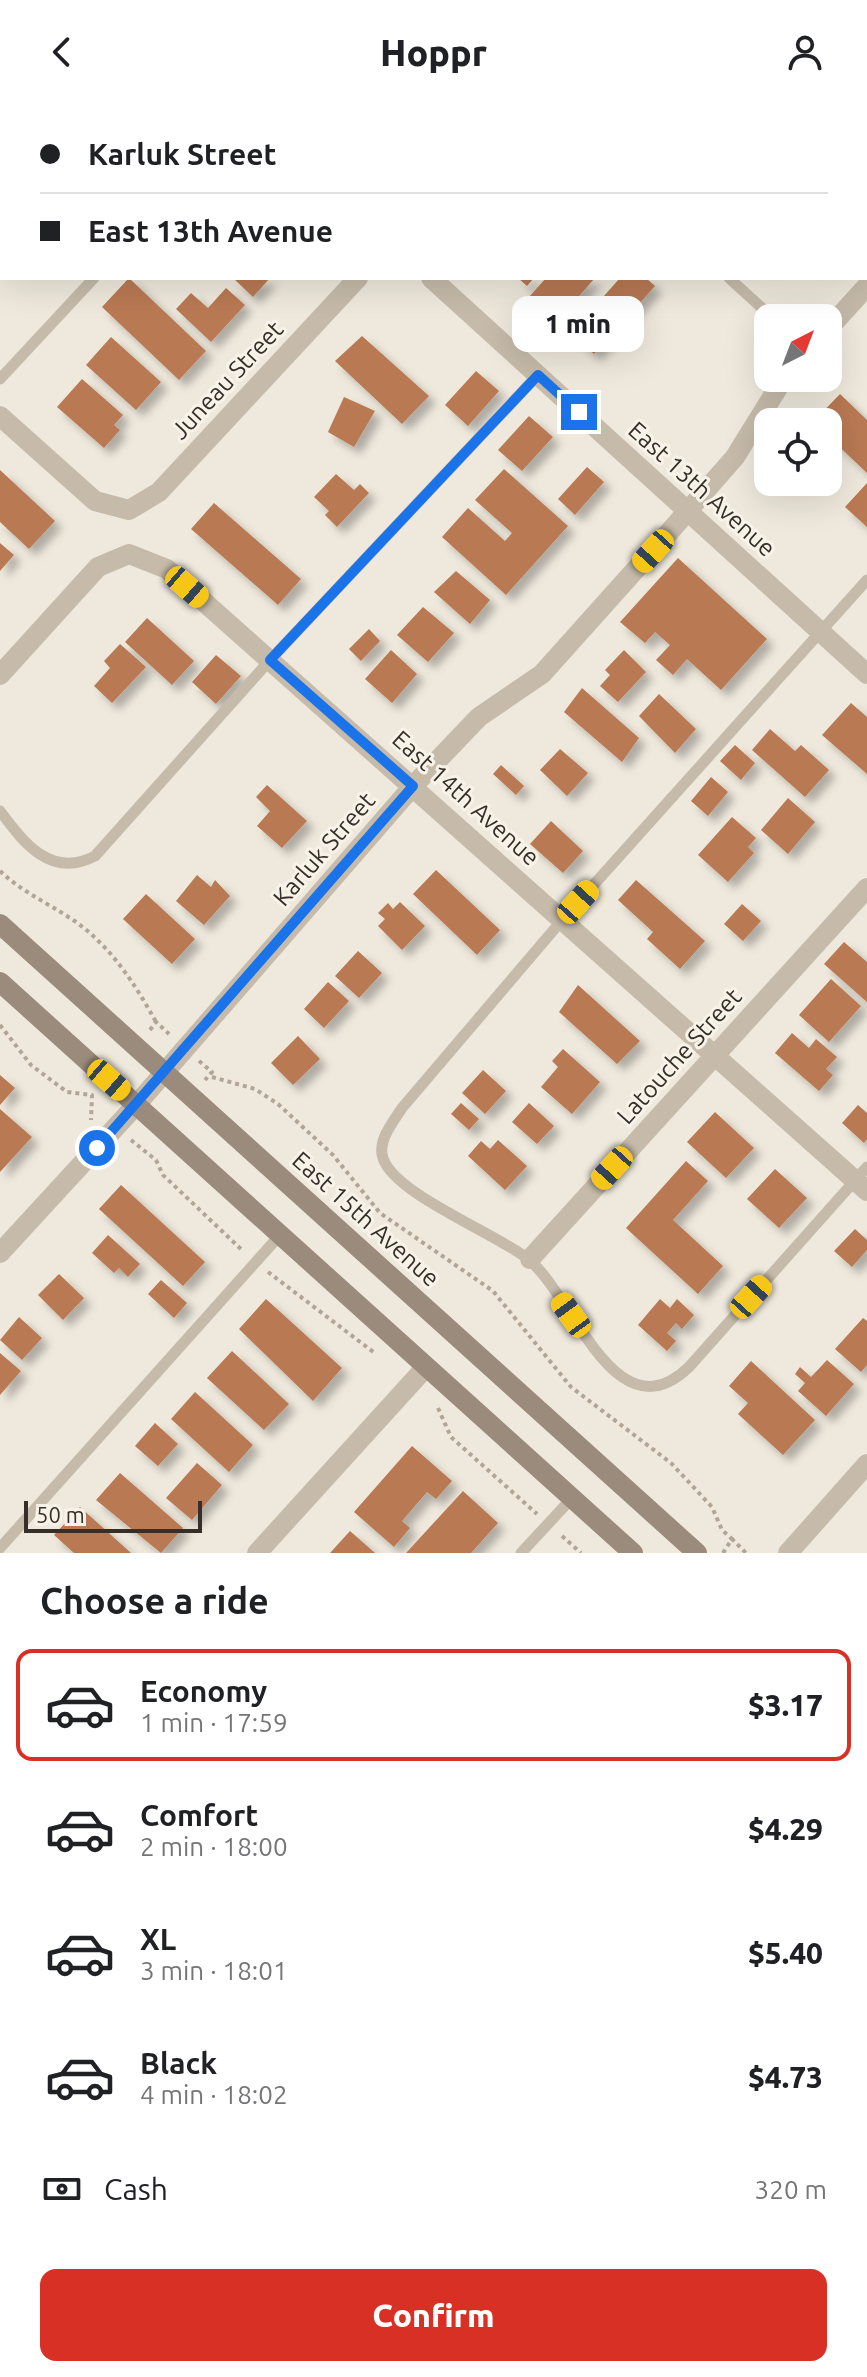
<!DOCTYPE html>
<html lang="en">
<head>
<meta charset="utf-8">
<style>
  body { margin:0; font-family:Ubuntu,sans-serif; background:#f2f2f2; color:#202124; height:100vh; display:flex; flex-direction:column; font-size:30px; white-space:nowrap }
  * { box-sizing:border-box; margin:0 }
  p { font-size:26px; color:#757577 }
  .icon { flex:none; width:44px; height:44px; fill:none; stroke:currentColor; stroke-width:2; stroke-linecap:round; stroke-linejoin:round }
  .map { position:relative; height:1449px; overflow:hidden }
  .sheet { display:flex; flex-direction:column; background:#fff; flex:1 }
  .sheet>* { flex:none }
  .top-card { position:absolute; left:0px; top:0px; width:868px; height:176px; box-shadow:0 8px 32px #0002; display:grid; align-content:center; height:176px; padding:0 40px; background:#fff }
  .needle { width:52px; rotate:42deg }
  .buttons { position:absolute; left:754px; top:200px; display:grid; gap:16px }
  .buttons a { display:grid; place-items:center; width:88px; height:88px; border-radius:16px; background:#fff; box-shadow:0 8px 32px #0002; font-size:40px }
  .scale { position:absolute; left:24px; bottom:20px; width:178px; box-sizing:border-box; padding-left:8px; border:4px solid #352e29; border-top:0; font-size:22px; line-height:28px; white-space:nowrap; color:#352e29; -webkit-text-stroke:6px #f8f3e9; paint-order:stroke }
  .end { position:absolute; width:36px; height:36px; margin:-18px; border:10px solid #1a73e8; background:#fff; box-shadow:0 0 0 4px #fff }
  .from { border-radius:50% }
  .bubble { position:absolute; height:56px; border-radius:16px; background:#fff; box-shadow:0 8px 32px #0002; font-size:26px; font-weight:800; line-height:56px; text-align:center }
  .car { position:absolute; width:24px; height:48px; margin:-24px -12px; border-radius:10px; box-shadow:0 0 6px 2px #0007; background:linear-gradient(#f5c518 24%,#345 0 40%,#f5c518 0 76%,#345 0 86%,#f5c518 0) }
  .top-card b { display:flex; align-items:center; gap:28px; height:76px; font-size:30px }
  .top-card b+b { border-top:2px solid #e0e0e0 }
  .top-card i { width:20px; height:20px; background:#202124 }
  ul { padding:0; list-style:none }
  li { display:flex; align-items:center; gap:24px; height:112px; margin:0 16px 12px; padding:0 24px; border:4px solid transparent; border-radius:16px }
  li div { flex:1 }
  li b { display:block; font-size:30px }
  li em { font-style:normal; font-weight:800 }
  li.active { border-color:#d93025 }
  li>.icon { width:72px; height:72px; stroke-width:1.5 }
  h2 { padding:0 40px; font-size:36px; line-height:96px }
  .pay { display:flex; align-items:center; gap:20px; height:88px; padding:0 40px; font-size:30px }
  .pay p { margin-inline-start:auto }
  .action { display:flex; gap:16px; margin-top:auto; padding:16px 40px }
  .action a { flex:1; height:92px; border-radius:16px; background:#d93025; color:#fff; font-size:32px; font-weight:800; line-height:92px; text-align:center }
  header { display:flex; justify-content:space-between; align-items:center; height:104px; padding:0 40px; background:#fff; font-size:36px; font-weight:800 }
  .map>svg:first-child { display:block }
  .building { fill:#b97952; filter:url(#shadow) }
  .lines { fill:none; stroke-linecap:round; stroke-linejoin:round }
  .path { stroke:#b2a595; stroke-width:4; stroke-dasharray:4 4; stroke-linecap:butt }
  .service { stroke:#c6bbaa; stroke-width:11 }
  .minor { stroke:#c6bbaa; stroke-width:20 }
  .secondary { stroke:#9a8b7c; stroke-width:20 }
  .route { stroke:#1a73e8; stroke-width:10 }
  .labels { text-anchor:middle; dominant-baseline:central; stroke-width:6; stroke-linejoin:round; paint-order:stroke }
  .street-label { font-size:24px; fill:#352e29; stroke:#f8f3e9 }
</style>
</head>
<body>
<header><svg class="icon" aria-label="back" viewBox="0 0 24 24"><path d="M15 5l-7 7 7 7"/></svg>Hoppr<svg class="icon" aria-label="person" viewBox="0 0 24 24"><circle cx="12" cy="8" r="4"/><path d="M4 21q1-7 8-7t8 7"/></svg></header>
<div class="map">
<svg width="867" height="1449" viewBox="0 0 867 1449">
  <defs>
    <filter id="shadow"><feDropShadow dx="7" dy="7" stdDeviation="4" flood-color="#0004"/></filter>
  </defs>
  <rect width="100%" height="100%" fill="#efe9dd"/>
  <!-- building -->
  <path class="building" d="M 129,174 L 206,247 L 179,276 L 102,203 Z
    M 233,174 L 270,174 L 253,193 Z
    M 518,174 L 534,174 L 527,182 Z
    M 546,174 L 595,174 L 556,218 L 529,193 Z
    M 620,174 L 646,174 L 655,182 L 594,250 L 571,229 Z
    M 226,184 L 245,201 L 211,238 L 176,205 L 191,189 L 208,204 Z
    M 362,232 L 429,292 L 402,320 L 335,257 Z
    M 111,233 L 161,278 L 136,306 L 86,261 Z
    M 476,267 L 499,287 L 468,322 L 445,301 Z
    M 82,275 L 123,311 L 114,321 L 120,326 L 104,344 L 57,303 Z
    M 840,290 L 867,316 L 867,369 L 828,332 L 828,318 L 813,318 Z
    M 344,293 L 375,307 L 354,343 L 328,328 Z
    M 529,312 L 553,333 L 522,367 L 498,346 Z
    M 587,363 L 604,378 L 575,411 L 558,395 Z
    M 504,365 L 568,422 L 506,491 L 442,433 L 468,404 L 505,437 L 512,429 L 475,396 Z
    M 0,366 L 55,417 L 29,445 L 0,418 Z
    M 336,370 L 354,386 L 360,380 L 369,389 L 337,423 L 325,411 L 329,407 L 314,393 Z
    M 867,379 L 867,423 L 845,403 Z
    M 214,399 L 301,475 L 278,501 L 191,425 Z
    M 0,439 L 14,451 L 0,467 Z
    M 678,454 L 767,535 L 721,586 L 687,555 L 673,571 L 656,556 L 670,541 L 655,528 L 645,539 L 620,518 Z
    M 456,467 L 490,496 L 470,520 L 434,488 Z
    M 423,503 L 454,529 L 428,558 L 397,531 Z
    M 147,514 L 194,557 L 172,581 L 125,538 Z
    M 369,525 L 380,537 L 361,557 L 349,545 Z
    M 120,540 L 146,563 L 112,599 L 94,582 L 110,564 L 104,557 Z
    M 391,546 L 417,570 L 392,599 L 365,575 Z
    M 624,546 L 646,568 L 618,598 L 600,582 L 610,571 L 605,566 Z
    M 216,551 L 241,572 L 216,600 L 192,578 Z
    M 582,584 L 639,634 L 622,658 L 564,608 Z
    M 659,590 L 696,625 L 675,649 L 639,612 Z
    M 851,599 L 867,613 L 867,670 L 822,631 Z
    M 770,625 L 795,647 L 801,641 L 829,666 L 805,693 L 752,646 Z
    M 735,641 L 755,659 L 741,676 L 720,657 Z
    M 560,645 L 588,669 L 567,692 L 540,666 Z
    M 501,661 L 524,682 L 516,691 L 493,670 Z
    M 711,673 L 728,688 L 708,712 L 691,697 Z
    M 267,681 L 307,717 L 282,744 L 257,722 L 270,707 L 256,693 Z
    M 788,694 L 815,718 L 788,750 L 761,726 Z
    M 732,713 L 756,734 L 748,743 L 754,749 L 728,778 L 698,751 Z
    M 551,717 L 583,747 L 563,769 L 530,740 Z
    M 436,766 L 500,826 L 477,851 L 413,790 Z
    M 197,771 L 211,783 L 215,776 L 230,792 L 204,821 L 176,797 Z
    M 636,776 L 705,837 L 680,865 L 647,835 L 653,828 L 618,796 Z
    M 146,790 L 195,835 L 172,860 L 123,815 Z
    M 400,798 L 425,822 L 402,846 L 378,822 L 385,815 L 378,809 L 388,799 L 393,805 Z
    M 742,800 L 761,817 L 743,837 L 724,820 Z
    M 844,838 L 867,858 L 867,898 L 824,860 Z
    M 358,847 L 382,869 L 359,894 L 335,872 Z
    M 831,875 L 861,902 L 829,938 L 799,911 Z
    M 328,878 L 349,897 L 324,924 L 304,905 Z
    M 578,881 L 640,937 L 617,960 L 559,908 Z
    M 792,929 L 809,944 L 816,935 L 837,953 L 826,965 L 833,971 L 819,987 L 775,949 Z
    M 298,932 L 320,955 L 293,981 L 271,959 Z
    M 563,945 L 600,978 L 572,1010 L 541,983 L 558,963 L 552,957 Z
    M 483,966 L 506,987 L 485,1010 L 462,989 Z
    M 0,971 L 15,984 L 0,1001 Z
    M 461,999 L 479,1015 L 469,1026 L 451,1010 Z
    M 529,999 L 554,1022 L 537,1040 L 512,1018 Z
    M 858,1001 L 867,1009 L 867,1035 L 864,1039 L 842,1019 Z
    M 0,1005 L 32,1033 L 0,1068 Z
    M 715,1008 L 754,1044 L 726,1074 L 687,1038 Z
    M 498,1036 L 527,1062 L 505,1086 L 468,1052 L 481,1037 L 490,1045 Z
    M 686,1057 L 708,1077 L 673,1116 L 723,1162 L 698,1190 L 626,1124 Z
    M 775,1065 L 807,1094 L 779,1124 L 747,1095 Z
    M 121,1081 L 205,1158 L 183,1182 L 99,1105 Z
    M 855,1125 L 867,1136 L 867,1146 L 852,1163 L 834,1147 Z
    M 108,1131 L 140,1160 L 128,1173 L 119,1164 L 114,1169 L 92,1149 Z
    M 59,1170 L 84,1194 L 63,1216 L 38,1191 Z
    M 161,1176 L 187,1199 L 174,1214 L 148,1190 Z
    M 266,1195 L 342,1264 L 313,1297 L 239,1225 Z
    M 660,1195 L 670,1204 L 677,1195 L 694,1211 L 682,1225 L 676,1219 L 667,1229 L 676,1237 L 667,1247 L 638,1221 Z
    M 19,1213 L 42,1234 L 22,1256 L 0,1236 Z
    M 863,1214 L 867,1217 L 867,1261 L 861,1268 L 835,1245 Z
    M 232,1247 L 289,1300 L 264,1326 L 207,1274 Z
    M 0,1249 L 21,1267 L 0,1291 Z
    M 827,1256 L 854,1280 L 826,1312 L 798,1287 L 805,1279 L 795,1270 L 800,1263 L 811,1273 Z
    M 751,1257 L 815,1316 L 783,1351 L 738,1310 L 748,1299 L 729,1282 Z
    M 195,1288 L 253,1341 L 229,1368 L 171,1315 Z
    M 155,1319 L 178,1340 L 158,1362 L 135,1342 Z
    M 412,1342 L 452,1377 L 436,1395 L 427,1388 L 402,1417 L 410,1424 L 394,1443 L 354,1408 Z
    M 197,1359 L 222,1381 L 192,1416 L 166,1394 Z
    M 120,1369 L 183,1424 L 161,1449 L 96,1396 Z
    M 463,1387 L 498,1419 L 471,1449 L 406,1449 Z
    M 80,1403 L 131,1449 L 74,1449 L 54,1431 Z
    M 350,1427 L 375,1449 L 330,1449 Z"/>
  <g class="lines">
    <!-- path -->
    <path class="path" d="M 0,767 C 22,788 48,799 73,816 C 110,841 135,880 156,918
      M 0,921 L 31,961 L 67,988 L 92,991 L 91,1016
      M 150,926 L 156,918 L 169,930
      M 199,957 L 212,968 L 205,976
      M 212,973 L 255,985 L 278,1000 L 333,1051 L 380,1109 L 493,1187 L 571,1283 L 671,1359 L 712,1403 L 722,1426 L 732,1435
      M 131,1036 L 156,1056 L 163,1071 L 243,1147
      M 268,1168 L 376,1250
      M 438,1304 L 451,1333 L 537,1410
      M 562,1432 L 581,1449
      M 723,1449 L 732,1435 L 746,1449"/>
    <!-- service -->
    <path class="service" d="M 537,0 L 539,2
      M 729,174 L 773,214
      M 0,275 L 94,174
      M 867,476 L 563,815 L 402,1004 C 393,1018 377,1037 383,1054 C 394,1090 497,1130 528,1155 C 573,1190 615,1334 689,1263 L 867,1063
      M 0,707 C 24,739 51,775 95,752 L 270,556 L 538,271
      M 0,1444 L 280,1131
      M 521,1449 L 572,1394"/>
    <!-- minor -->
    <path class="minor" d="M 237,0 L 239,2
      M 816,0 L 818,2
      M 512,2 L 514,0
      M 866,45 L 867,46
      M 431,174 L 867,570
      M 828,225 L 867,182
      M 0,312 L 95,397 L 129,406 L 159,388 L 358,174
      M 0,571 L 98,463 L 129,450 L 167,465 L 867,1087
      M 0,1149 L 137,1000 L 413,682 L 479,613 L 542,570 L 671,426 L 735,353 L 784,274
      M 530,1155 L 867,784
      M 257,1449 L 426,1263
      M 788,1449 L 867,1360"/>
    <!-- secondary -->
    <path class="secondary" d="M 0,820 L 697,1449
      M 0,878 L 633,1449"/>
  </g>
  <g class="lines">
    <!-- route -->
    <path class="route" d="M 97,1044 L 413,682 L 270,556 L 538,271 L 579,308"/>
  </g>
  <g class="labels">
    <!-- street labels -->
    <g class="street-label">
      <text transform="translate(227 276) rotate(-47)">Juneau Street</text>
      <text transform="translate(702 385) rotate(42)">East 13th Avenue</text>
      <text transform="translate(466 694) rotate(42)">East 14th Avenue</text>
      <text transform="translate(324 745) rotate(-49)">Karluk Street</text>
      <text transform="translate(679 952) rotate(-48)">Latouche Street</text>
      <text transform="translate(366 1115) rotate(42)">East 15th Avenue</text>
    </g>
  </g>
</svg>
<div class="buttons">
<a><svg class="needle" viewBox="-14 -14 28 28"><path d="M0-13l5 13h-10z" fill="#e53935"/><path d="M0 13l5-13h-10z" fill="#757577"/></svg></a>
<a><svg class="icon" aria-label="locate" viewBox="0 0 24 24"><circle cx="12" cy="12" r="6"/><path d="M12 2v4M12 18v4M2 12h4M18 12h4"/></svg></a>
</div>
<div class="scale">50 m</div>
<i class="end from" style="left:97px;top:1044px"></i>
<i class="end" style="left:579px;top:308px"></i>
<div class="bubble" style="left:512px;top:192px;width:132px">1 min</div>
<i class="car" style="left:653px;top:447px;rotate:222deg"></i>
<i class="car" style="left:187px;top:483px;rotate:131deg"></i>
<i class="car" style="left:578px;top:798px;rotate:42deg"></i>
<i class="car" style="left:109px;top:976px;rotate:131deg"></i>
<i class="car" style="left:612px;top:1064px;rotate:222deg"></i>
<i class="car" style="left:751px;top:1193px;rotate:42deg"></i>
<i class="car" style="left:571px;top:1211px;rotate:324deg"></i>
<div class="top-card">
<b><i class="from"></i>Karluk Street</b>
<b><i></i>East 13th Avenue</b>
</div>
</div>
<section class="sheet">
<h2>Choose a ride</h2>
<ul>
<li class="active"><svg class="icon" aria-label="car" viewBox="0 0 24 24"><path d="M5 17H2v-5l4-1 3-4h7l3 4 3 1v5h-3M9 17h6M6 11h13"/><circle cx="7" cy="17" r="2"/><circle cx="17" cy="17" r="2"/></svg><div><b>Economy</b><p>1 min · 17:59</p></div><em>$3.17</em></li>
<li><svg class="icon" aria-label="car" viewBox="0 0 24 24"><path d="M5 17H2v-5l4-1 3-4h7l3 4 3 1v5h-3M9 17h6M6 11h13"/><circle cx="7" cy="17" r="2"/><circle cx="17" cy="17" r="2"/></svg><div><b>Comfort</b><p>2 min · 18:00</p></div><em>$4.29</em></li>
<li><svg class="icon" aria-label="car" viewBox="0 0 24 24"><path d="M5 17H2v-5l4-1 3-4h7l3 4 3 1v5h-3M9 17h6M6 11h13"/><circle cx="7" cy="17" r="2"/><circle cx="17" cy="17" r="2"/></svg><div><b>XL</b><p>3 min · 18:01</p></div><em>$5.40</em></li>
<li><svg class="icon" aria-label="car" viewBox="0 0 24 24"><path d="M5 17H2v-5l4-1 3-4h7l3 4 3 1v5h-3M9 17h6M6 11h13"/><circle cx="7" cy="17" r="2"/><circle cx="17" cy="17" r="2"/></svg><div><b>Black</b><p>4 min · 18:02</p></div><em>$4.73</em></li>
</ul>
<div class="pay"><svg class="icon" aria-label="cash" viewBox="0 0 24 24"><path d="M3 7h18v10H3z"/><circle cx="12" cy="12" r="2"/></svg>Cash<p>320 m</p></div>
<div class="action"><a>Confirm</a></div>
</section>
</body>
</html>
